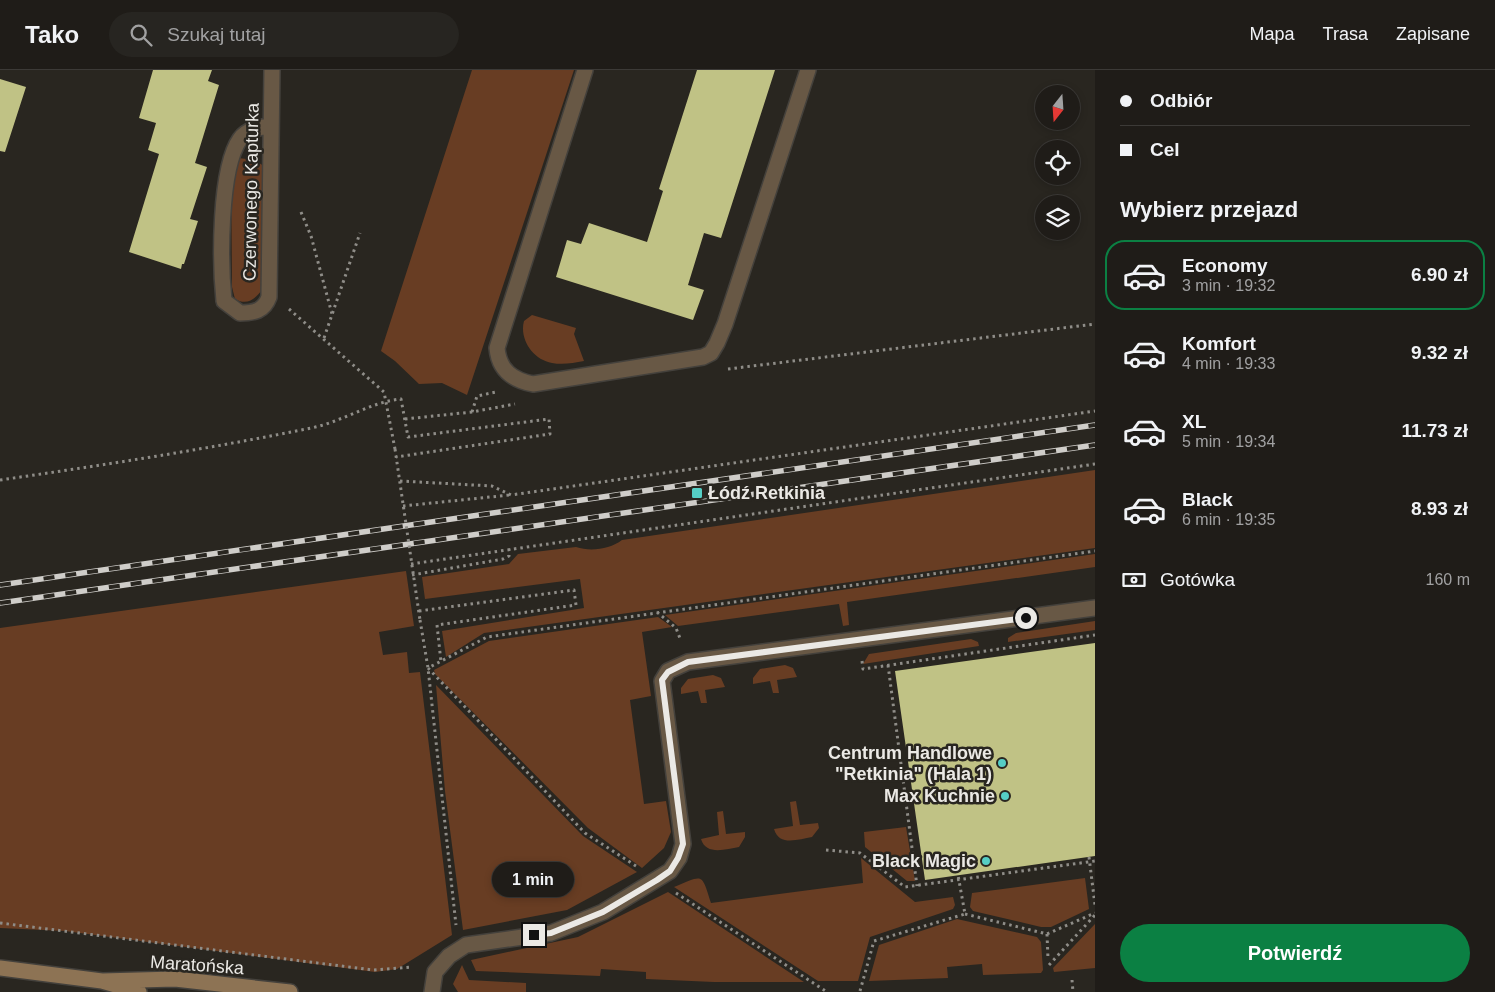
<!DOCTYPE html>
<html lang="pl">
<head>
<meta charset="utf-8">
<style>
  body { margin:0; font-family:Arial,sans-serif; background:#272521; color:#f1f3f6; height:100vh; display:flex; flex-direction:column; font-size:19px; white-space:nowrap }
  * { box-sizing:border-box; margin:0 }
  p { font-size:16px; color:#a1a1a2 }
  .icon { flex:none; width:28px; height:28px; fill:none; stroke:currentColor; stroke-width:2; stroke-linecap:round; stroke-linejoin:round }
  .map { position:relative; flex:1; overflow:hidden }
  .drawer { display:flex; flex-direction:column; background:#1f1c18; width:400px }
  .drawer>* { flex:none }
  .banner { display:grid; align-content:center; height:110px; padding:0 25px; background:#1f1c18 }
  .needle { width:32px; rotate:197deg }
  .buttons { position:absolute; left:1035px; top:15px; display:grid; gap:10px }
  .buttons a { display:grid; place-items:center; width:45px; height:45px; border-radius:50%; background:#1f1c18; box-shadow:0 2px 8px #0003,0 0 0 1px #3c3a37; font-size:25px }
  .end { position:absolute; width:22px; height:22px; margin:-11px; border:6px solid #ebe9e5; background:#111; box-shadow:0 0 0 2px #111 }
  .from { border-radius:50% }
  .bubble { position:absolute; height:35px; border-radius:18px; background:#1f1c18; box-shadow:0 2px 8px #0003,0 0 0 1px #3c3a37; font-size:16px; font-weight:700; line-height:35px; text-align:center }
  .banner b { display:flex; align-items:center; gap:18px; height:48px; font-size:19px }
  .banner b+b { border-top:1px solid #3c3a37 }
  .banner i { width:12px; height:12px; background:#f1f3f6 }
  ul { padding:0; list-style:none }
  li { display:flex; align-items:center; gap:15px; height:70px; margin:0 10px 8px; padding:0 15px; border:2px solid transparent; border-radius:20px }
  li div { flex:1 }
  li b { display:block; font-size:19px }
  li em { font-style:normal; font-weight:700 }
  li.on { border-color:#0b8043 }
  li>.icon { width:45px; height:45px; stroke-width:1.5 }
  h2 { padding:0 25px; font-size:22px; line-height:60px }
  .pay { display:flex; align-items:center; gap:12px; height:55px; padding:0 25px; font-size:19px }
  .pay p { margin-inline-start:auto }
  .action { display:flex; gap:10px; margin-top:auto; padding:10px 25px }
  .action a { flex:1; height:58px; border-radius:30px; background:#0b8043; color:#fff; font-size:20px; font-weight:700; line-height:58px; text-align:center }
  header { display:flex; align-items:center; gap:30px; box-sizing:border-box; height:70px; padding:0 25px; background:#1f1c18; border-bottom:1px solid #3c3a37 }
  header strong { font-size:24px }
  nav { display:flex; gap:28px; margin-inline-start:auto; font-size:18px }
  .search { width:350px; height:45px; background:#272521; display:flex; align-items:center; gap:12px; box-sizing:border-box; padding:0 18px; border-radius:28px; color:#a1a1a2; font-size:19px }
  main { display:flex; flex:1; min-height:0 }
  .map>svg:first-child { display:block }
  .green { fill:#683d23 }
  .building { fill:#c0c285 }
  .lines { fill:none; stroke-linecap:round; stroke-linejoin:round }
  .lane-casing { stroke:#44413c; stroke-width:18 }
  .street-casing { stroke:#44413c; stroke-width:18 }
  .secondary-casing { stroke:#44413c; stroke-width:18 }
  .path { stroke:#8f8d88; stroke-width:3; stroke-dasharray:2.5 4; stroke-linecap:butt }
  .lane { stroke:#685845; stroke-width:15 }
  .street { stroke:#685845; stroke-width:15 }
  .secondary { stroke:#8d7354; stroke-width:15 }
  .rail-casing { stroke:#cfcdc9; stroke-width:5.5 }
  .rail { stroke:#292620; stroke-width:4; stroke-dasharray:11; stroke-linecap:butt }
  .path-bridge { stroke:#8f8d88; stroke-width:3; stroke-dasharray:2.5 4; stroke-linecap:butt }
  .route { stroke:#ebe9e5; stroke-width:6 }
  .poi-dot { fill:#55cec5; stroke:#292620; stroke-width:2 }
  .labels { text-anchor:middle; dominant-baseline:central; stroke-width:5; stroke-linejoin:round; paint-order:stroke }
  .street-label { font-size:18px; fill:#ebe9e5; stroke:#292620 }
  .poi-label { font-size:18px; font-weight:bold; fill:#ebe9e5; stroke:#292620; text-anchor:end }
</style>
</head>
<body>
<header>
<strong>Tako</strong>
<div class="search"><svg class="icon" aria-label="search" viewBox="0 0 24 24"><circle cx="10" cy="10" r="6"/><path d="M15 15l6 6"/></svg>Szukaj tutaj</div>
<nav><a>Mapa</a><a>Trasa</a><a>Zapisane</a></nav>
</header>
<main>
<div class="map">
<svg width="1095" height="922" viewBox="0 0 1095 922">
  <rect width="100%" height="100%" fill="#292620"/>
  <!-- green -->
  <path class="green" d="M 472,0 L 574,0 L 467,325 L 442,313 L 419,314 L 395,291 L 381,281 Z
    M 238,88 L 255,90 L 265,97 L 262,220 C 255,229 247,236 235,229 L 232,217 L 231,96 Z
    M 532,245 L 576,258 L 574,264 L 584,291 C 573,293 563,295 552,293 C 533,290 519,269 524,251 Z
    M 1095,400 L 1095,478 L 484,563 L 446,587 L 442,561 L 584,538 L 580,509 L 425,529 L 422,507 L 509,494 L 518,484 L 576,477 C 591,482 610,479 622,470 Z
    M 1095,484 L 1095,497 L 847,532 L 849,555 L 843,556 L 839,534 L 678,556 L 665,545 Z
    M 406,501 L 414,556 L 379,562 L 383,585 L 407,582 L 409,603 L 420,602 L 452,865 L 397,899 L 375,902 L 65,861 L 0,858 L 0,558 Z
    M 658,547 L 672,557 L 642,562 L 651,626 L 630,630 L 644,734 L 666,731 L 671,762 L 664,778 L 642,798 L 588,758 L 435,604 L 434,600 L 489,571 Z
    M 1095,551 L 1095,560 L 1008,572 L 1008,568 L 1016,563 Z
    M 971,569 L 978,572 L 979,576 L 863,594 L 869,584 Z
    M 785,595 L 793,598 L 797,607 L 777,610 L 779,623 L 773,623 L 770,611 L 753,614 L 753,608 L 760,599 Z
    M 713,605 L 721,608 L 725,617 L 705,620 L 707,633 L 701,633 L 698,621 L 681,624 L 681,618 L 688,609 Z
    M 436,615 L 583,766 L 637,802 L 567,840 L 463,860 L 445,721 Z
    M 796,731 L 800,755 L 818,753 L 819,758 L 812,767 C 799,769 779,777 774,759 L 793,756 L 790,732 Z
    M 723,741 L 726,764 L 745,762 L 745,767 L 739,777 C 726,779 706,786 701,769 L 719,765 L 717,742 Z
    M 906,757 L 915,811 L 907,811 L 865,777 L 864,762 Z
    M 861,788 L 915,832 L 953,827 L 955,835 L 953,839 L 870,867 L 858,911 L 818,911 L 674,817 C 704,805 701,802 711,833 L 863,813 Z
    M 1085,808 L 1089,839 L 1051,857 L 1041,857 L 973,841 L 970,837 L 972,823 Z
    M 668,822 L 804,912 L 714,912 L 646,909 L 646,902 L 601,899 L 600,906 L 476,901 L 471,890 L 578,867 Z
    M 957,849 L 1037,867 L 1041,872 L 1043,900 L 1041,903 L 983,905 L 982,894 L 947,897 L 948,908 L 869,911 L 879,875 Z
    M 1095,854 L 1095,898 L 1054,902 L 1053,898 Z
    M 462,895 L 469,910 L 526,913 L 526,922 L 458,922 L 453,914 Z"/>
  <!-- building -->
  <path class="building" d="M 153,0 L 212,0 L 208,11 L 219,15 L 195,93 L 207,97 L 190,149 L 198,151 L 184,194 L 182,194 L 181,199 L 129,182 L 159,84 L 148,80 L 156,53 L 139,48 Z
    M 697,0 L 775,0 L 721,168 L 704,163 L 688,215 L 704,220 L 693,250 L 556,207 L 567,170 L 581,174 L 589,153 L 647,172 L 663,121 L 659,119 Z
    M 0,9 L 26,17 L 5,82 L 0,81 Z
    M 1095,573 L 1095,786 L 925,810 L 895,601 Z"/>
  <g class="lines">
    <!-- lane casing -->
    <g class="lane-casing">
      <path id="lane" d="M 585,0 L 497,278 C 499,301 513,310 533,314 L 703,287 L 711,283 L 717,273 L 725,254 L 808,0
        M 432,922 L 435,902 L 449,886 L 466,875 L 551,863 L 603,842 L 670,801 L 679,788 L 683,774 L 662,611 L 668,601 L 688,592 L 1095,538"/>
    </g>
    <!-- street casing -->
    <g class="street-casing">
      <path id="street" d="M 271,56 C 260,57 247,59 240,69 C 219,99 220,193 224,231 L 240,243 C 254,243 264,241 269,227 L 272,0"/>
    </g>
    <!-- secondary casing -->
    <g class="secondary-casing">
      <path id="secondary" d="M 0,898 L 102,911 L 139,922
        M 102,911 L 175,909 L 290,922"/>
    </g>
    <!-- path -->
    <path class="path" d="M 301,142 L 311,166 L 332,244
      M 289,239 L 384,322 L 395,379
      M 324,268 L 360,163
      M 728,299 L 1095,254
      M 472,342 L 477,326 L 496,322
      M 405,349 L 472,342 L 515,334
      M 0,410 C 104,395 208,379 311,358 C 342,352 370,332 401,329 L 408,367 L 549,349 L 550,364 L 396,387
      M 400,411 L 492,416 L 511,425 L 1095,341
      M 403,436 L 510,425
      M 411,494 L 1095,394
      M 412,505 L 503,489 L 509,486 L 509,478
      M 419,541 L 574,520 L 576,535 L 437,555 L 441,592
      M 657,542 L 676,558 L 681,571
      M 420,550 L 428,598 L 456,855
      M 862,591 L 863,599 L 1095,565
      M 888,595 L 917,816
      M 826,780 L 860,783 L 905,817 L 1095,791
      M 1089,787 L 1095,835
      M 636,796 L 585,763 L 428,598 L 487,567 L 1095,481
      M 676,823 L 827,922
      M 965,844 L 1047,864 L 1095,843
      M 0,853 L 373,900 L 412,897
      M 1047,864 L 1048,889
      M 1049,895 L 1095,845
      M 1072,910 L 1073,922
      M 860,921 L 874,871 L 965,844 L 958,805"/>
    <!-- lane -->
    <use href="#lane" class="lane"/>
    <!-- street -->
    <use href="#street" class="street"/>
    <!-- secondary -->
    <use href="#secondary" class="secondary"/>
    <!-- rail casing -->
    <g class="rail-casing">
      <path id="rail" d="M 0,515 L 1095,355
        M 0,533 L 1095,375"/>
    </g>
    <!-- rail -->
    <use href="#rail" class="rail"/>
    <!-- path-bridge -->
    <path class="path-bridge" d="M 395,379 L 420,550"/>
  </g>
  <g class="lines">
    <!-- route -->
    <path class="route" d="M 534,865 L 551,863 L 603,842 L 657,810 L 670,801 L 678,788 L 683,774 L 662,610 L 668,602 L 688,592 L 1026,548"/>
  </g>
  <!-- markers -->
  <g class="poi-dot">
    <rect x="691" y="417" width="12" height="12" rx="2.5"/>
    <circle cx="1002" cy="693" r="5"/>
    <circle cx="1005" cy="726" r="5"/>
    <circle cx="986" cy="791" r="5"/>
  </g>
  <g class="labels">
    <!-- street labels -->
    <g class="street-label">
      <text transform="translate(251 122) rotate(-89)">Czerwonego Kapturka</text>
      <text transform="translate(197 895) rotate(4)">Maratońska</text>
    </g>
    <!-- poi labels -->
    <g class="poi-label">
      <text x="708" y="423" text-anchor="start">Łódź Retkinia</text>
      <text x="992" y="683">Centrum Handlowe<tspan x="992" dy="21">"Retkinia" (Hala 1)</tspan></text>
      <text x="995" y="726">Max Kuchnie</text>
      <text x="976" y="791">Black Magic</text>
    </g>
  </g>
</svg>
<div class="buttons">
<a><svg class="needle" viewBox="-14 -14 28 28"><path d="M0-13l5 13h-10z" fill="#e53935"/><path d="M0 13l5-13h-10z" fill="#a1a1a2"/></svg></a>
<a><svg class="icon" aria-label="locate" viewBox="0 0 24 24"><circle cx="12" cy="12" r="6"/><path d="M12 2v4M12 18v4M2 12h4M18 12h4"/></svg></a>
<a><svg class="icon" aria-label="layers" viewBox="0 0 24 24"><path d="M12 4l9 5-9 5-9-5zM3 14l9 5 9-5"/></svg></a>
</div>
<i class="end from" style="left:1026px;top:548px"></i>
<i class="end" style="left:534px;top:865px"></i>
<div class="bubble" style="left:492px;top:792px;width:82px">1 min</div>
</div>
<section class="drawer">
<div class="banner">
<b><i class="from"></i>Odbiór</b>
<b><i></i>Cel</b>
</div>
<h2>Wybierz przejazd</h2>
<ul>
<li class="on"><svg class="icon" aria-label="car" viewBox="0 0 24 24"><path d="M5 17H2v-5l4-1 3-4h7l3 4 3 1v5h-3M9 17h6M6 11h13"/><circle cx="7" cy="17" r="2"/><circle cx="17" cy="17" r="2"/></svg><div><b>Economy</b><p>3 min · 19:32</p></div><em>6.90 zł</em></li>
<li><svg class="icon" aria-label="car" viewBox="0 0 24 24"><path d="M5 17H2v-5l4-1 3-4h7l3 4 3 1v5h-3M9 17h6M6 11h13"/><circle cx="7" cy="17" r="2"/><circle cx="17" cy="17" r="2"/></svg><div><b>Komfort</b><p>4 min · 19:33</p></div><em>9.32 zł</em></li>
<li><svg class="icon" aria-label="car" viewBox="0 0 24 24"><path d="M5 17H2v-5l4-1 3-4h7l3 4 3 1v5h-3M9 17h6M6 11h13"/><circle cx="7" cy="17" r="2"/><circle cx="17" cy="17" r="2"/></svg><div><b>XL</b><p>5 min · 19:34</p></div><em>11.73 zł</em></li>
<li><svg class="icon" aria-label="car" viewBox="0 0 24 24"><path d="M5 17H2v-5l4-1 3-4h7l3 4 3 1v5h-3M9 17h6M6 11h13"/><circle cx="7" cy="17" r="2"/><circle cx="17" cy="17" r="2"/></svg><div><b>Black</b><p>6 min · 19:35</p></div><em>8.93 zł</em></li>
</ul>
<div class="pay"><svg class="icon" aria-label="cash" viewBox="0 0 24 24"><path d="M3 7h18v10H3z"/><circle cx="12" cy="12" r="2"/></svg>Gotówka<p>160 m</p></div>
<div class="action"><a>Potwierdź</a></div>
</section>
</main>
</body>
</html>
